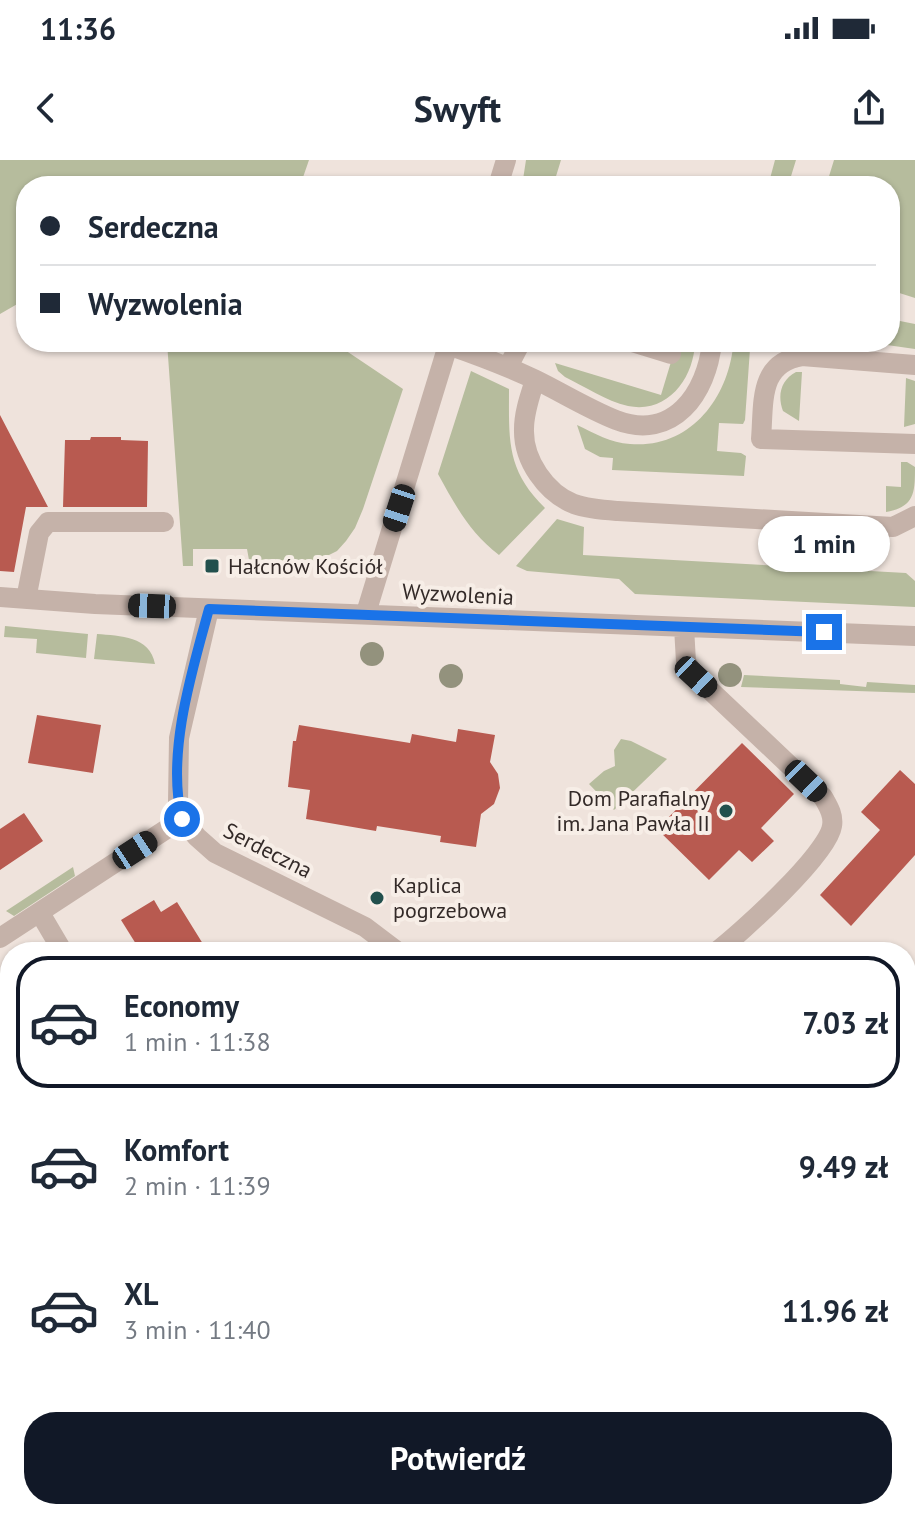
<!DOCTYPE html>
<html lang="pl">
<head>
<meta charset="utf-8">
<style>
  body { margin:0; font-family:"PT Sans",sans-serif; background:#f2f2f3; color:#1f2937; height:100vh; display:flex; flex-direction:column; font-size:30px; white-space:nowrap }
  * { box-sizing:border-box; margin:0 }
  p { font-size:26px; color:#747a83 }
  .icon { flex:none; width:44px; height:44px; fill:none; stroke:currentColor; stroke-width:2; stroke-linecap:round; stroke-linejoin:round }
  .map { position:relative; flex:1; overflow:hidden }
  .side { position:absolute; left:0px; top:782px; width:916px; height:578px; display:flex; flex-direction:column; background:#fff; border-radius:32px 32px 0 0; box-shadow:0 2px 6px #0004 }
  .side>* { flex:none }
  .guide { position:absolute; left:16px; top:16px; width:884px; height:176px; border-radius:32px; box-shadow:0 2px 6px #0004; display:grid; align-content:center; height:176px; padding:0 24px; background:#fff }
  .end { position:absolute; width:36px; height:36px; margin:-18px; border:10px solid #1a73e8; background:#fff; box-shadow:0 0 0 4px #fff }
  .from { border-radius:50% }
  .bubble { position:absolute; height:56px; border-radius:28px; background:#fff; box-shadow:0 2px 6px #0004; font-size:26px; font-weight:700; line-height:56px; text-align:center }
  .car { position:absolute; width:24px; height:48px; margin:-24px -12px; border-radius:10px; box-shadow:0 0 6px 2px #0007; background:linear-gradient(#222 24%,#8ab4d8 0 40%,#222 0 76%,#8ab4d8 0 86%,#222 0) }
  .guide b { display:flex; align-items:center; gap:28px; height:76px; font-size:30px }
  .guide b+b { border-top:2px solid #e0e1e3 }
  .guide i { width:20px; height:20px; background:#1f2937 }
  ul { padding:14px 0 0; list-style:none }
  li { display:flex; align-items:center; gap:24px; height:132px; margin:0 16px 12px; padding:0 8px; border:4px solid transparent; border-radius:32px }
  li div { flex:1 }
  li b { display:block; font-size:30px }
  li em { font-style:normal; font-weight:700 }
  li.active { border-color:#111827 }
  li>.icon { width:72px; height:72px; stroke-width:1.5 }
  .primary-button { display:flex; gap:16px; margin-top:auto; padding:16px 24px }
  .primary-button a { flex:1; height:92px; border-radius:32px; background:#111827; color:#fff; font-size:32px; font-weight:700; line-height:92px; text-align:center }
  .status { display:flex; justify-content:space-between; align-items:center; height:56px; padding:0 40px; background:#fff; direction:ltr }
  .status svg { height:22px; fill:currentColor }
  header { display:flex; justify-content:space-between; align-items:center; height:104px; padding:0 24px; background:#fff; font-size:36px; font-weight:700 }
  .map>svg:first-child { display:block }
  .green { fill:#b6bc9d }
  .building { fill:#b85a50 }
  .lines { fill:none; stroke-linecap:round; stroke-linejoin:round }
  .minor { stroke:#c5b2a9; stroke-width:20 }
  .tree { fill:#93927d }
  .route { stroke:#1a73e8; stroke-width:10 }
  .poi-dot { fill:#22504d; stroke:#f7eee7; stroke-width:3 }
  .labels { text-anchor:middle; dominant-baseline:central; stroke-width:8; stroke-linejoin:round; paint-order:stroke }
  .poi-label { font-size:22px; fill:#332a28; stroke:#f7eee7; text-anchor:start }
  .street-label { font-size:22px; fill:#332a28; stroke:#f7eee7 }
</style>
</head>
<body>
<div class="status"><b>11:36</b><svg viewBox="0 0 49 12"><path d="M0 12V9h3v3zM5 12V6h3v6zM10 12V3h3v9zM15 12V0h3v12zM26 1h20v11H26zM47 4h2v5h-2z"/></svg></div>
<header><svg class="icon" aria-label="back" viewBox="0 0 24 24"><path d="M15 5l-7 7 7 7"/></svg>Swyft<svg class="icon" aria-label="share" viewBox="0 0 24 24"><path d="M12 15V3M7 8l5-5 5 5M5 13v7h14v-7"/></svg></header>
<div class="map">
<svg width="915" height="1359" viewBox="0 0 915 1359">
  <rect width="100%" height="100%" fill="#efe3dc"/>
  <!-- green -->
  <path class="green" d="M 0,0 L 309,0 L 300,26 L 26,26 L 26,139 L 0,154 Z
    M 526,0 L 561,0 L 553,26 L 522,26 Z
    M 775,0 L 796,0 L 788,26 L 768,26 Z
    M 834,0 L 915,0 L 915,138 L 890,130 L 890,26 L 826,26 Z
    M 890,159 L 915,164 L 915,189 L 866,182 L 890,182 Z
    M 167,182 L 333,182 L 403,229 L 363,349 L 355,368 L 346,381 L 337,391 L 317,401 L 249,400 L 247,389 L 193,389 L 193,406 L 183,406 Z
    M 677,182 L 695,182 C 694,218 668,254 628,246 C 606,241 584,226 565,217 L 558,211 L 555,203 L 661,235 Z
    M 733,187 L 750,189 L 745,260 L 743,264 L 719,263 L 717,291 L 741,293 L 746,296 L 744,316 L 612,310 L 613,298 L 600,297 L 585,289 L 577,265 C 594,273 611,283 630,284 C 689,289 727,240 733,187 Z
    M 471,211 L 509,229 C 509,280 506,310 545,348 L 499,395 C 470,373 455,345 438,314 Z
    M 796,212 L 802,212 L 799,261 L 783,251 C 777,235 781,220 796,212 Z
    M 906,218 L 915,221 L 915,264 L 904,267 Z
    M 901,302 L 907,302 L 915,307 C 915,332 915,347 886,352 L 886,326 L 901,327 Z
    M 557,359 L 584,367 L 583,395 L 906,413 L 915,421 L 915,447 L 635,434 L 619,419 L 527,411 L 516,406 Z
    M 5,466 L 88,474 L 86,498 L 36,493 L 37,479 L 4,477 Z
    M 97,474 C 120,476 150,476 155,504 L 94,499 Z
    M 744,515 L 840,520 L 840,524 L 866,527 L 867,522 L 915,525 L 915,533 L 741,527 Z
    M 621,579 L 631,581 L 667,599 L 614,650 L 589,624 L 604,611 L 615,606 L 614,590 Z
    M 73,707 L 75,716 L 14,756 L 6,751 Z
    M 906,844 L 915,853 L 915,1206 L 906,1212 Z"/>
  <!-- building -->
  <path class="building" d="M 0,255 L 48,347 L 26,347 L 14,412 L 0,411 Z
    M 91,277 L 121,277 L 121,280 L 148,281 L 147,347 L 63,347 L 65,280 L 90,280 Z
    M 37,555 L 101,565 L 93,613 L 28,603 Z
    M 299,565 L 410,583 L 412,574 L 456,582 L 458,569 L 495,575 L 490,602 L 498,614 L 500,628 L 494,644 L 481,654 L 476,687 L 440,682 L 441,676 L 377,666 L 376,671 L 306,659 L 310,630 L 288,627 L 293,581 L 296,581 Z
    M 742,583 L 794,634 L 761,668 L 774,681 L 752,702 L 739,690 L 709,720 L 657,669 Z
    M 900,610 L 915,624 L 915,695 L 851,766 L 820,735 L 880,670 L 861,652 Z
    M 24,653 L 43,681 L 0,710 L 0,669 Z
    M 154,740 L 161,752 L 177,742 L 208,792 L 141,792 L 121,760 Z"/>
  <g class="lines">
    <!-- minor -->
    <path class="minor" d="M 498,26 L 506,0
      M 632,182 L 671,194
      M 448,185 C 477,195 506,206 534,219 C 561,232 588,249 616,260 C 673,282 707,233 712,182
      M 915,205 L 802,196 C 758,203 764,243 761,279 L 915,284
      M 508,207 L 521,182
      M 535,220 C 530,236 524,252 524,269 C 523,300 546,333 574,344 C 588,349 604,350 618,351 L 893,367 L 915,356
      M 0,437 L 95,444 L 915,476
      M 26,439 L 39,373 L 48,362 L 164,362
      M 209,449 L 179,578 L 178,643 L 182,659 L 197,677 L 215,693 L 365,767 L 398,792
      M 366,453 L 449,182
      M 684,467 L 686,502 L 696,517 L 823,637 C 828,646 834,655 832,666 C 828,694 741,773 716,792
      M 40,753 L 63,792
      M 0,778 L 182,659
      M 906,1252 L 915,1246
      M 0,1294 L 10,1288
      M 382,1350 L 387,1359
      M 692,1350 L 697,1359
      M 759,1359 L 772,1350"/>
  </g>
  <!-- trees -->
  <g class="tree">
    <circle cx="372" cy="494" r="12"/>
    <circle cx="730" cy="515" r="12"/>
    <circle cx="451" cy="516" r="12"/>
  </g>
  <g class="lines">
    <!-- route -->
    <path class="route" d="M 182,659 C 166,594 192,511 209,449 L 824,472"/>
  </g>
  <!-- markers -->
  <g class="poi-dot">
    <rect x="204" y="398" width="16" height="16" rx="4"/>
    <circle cx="726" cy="651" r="8"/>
    <circle cx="377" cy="738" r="8"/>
  </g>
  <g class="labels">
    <!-- poi labels -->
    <g class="poi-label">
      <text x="228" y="406">Hałcnów Kościół</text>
      <text x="710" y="638" text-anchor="end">Dom Parafialny<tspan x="710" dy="25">im. Jana Pawła II</tspan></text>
      <text x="393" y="725">Kaplica<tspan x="393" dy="25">pogrzebowa</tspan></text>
    </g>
    <!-- street labels -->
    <g class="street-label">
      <text transform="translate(458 434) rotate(3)">Wyzwolenia</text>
      <text transform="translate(268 690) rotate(27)">Serdeczna</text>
    </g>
  </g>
</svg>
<i class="end from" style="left:182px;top:659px"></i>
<i class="end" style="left:824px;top:472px"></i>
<div class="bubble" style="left:758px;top:356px;width:132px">1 min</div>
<i class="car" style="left:399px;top:348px;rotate:198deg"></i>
<i class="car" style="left:152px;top:446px;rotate:272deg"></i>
<i class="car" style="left:696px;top:517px;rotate:133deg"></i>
<i class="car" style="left:806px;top:621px;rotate:134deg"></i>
<i class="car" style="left:135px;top:690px;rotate:57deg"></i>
<div class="guide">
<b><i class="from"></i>Serdeczna</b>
<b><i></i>Wyzwolenia</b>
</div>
<section class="side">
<ul>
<li class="active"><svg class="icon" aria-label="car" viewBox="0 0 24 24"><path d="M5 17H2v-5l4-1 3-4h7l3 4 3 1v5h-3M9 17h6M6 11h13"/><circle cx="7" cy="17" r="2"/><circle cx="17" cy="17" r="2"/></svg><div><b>Economy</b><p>1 min · 11:38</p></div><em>7.03 zł</em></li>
<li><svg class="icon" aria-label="car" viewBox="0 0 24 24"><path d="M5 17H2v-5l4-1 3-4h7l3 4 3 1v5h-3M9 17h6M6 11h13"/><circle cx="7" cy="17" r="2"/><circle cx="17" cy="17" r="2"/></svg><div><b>Komfort</b><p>2 min · 11:39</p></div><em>9.49 zł</em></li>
<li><svg class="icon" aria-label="car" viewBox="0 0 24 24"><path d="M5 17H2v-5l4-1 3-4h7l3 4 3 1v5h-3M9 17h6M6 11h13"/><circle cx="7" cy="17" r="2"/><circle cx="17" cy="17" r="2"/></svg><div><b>XL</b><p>3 min · 11:40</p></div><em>11.96 zł</em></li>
</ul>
<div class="primary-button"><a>Potwierdź</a></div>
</section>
</div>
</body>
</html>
